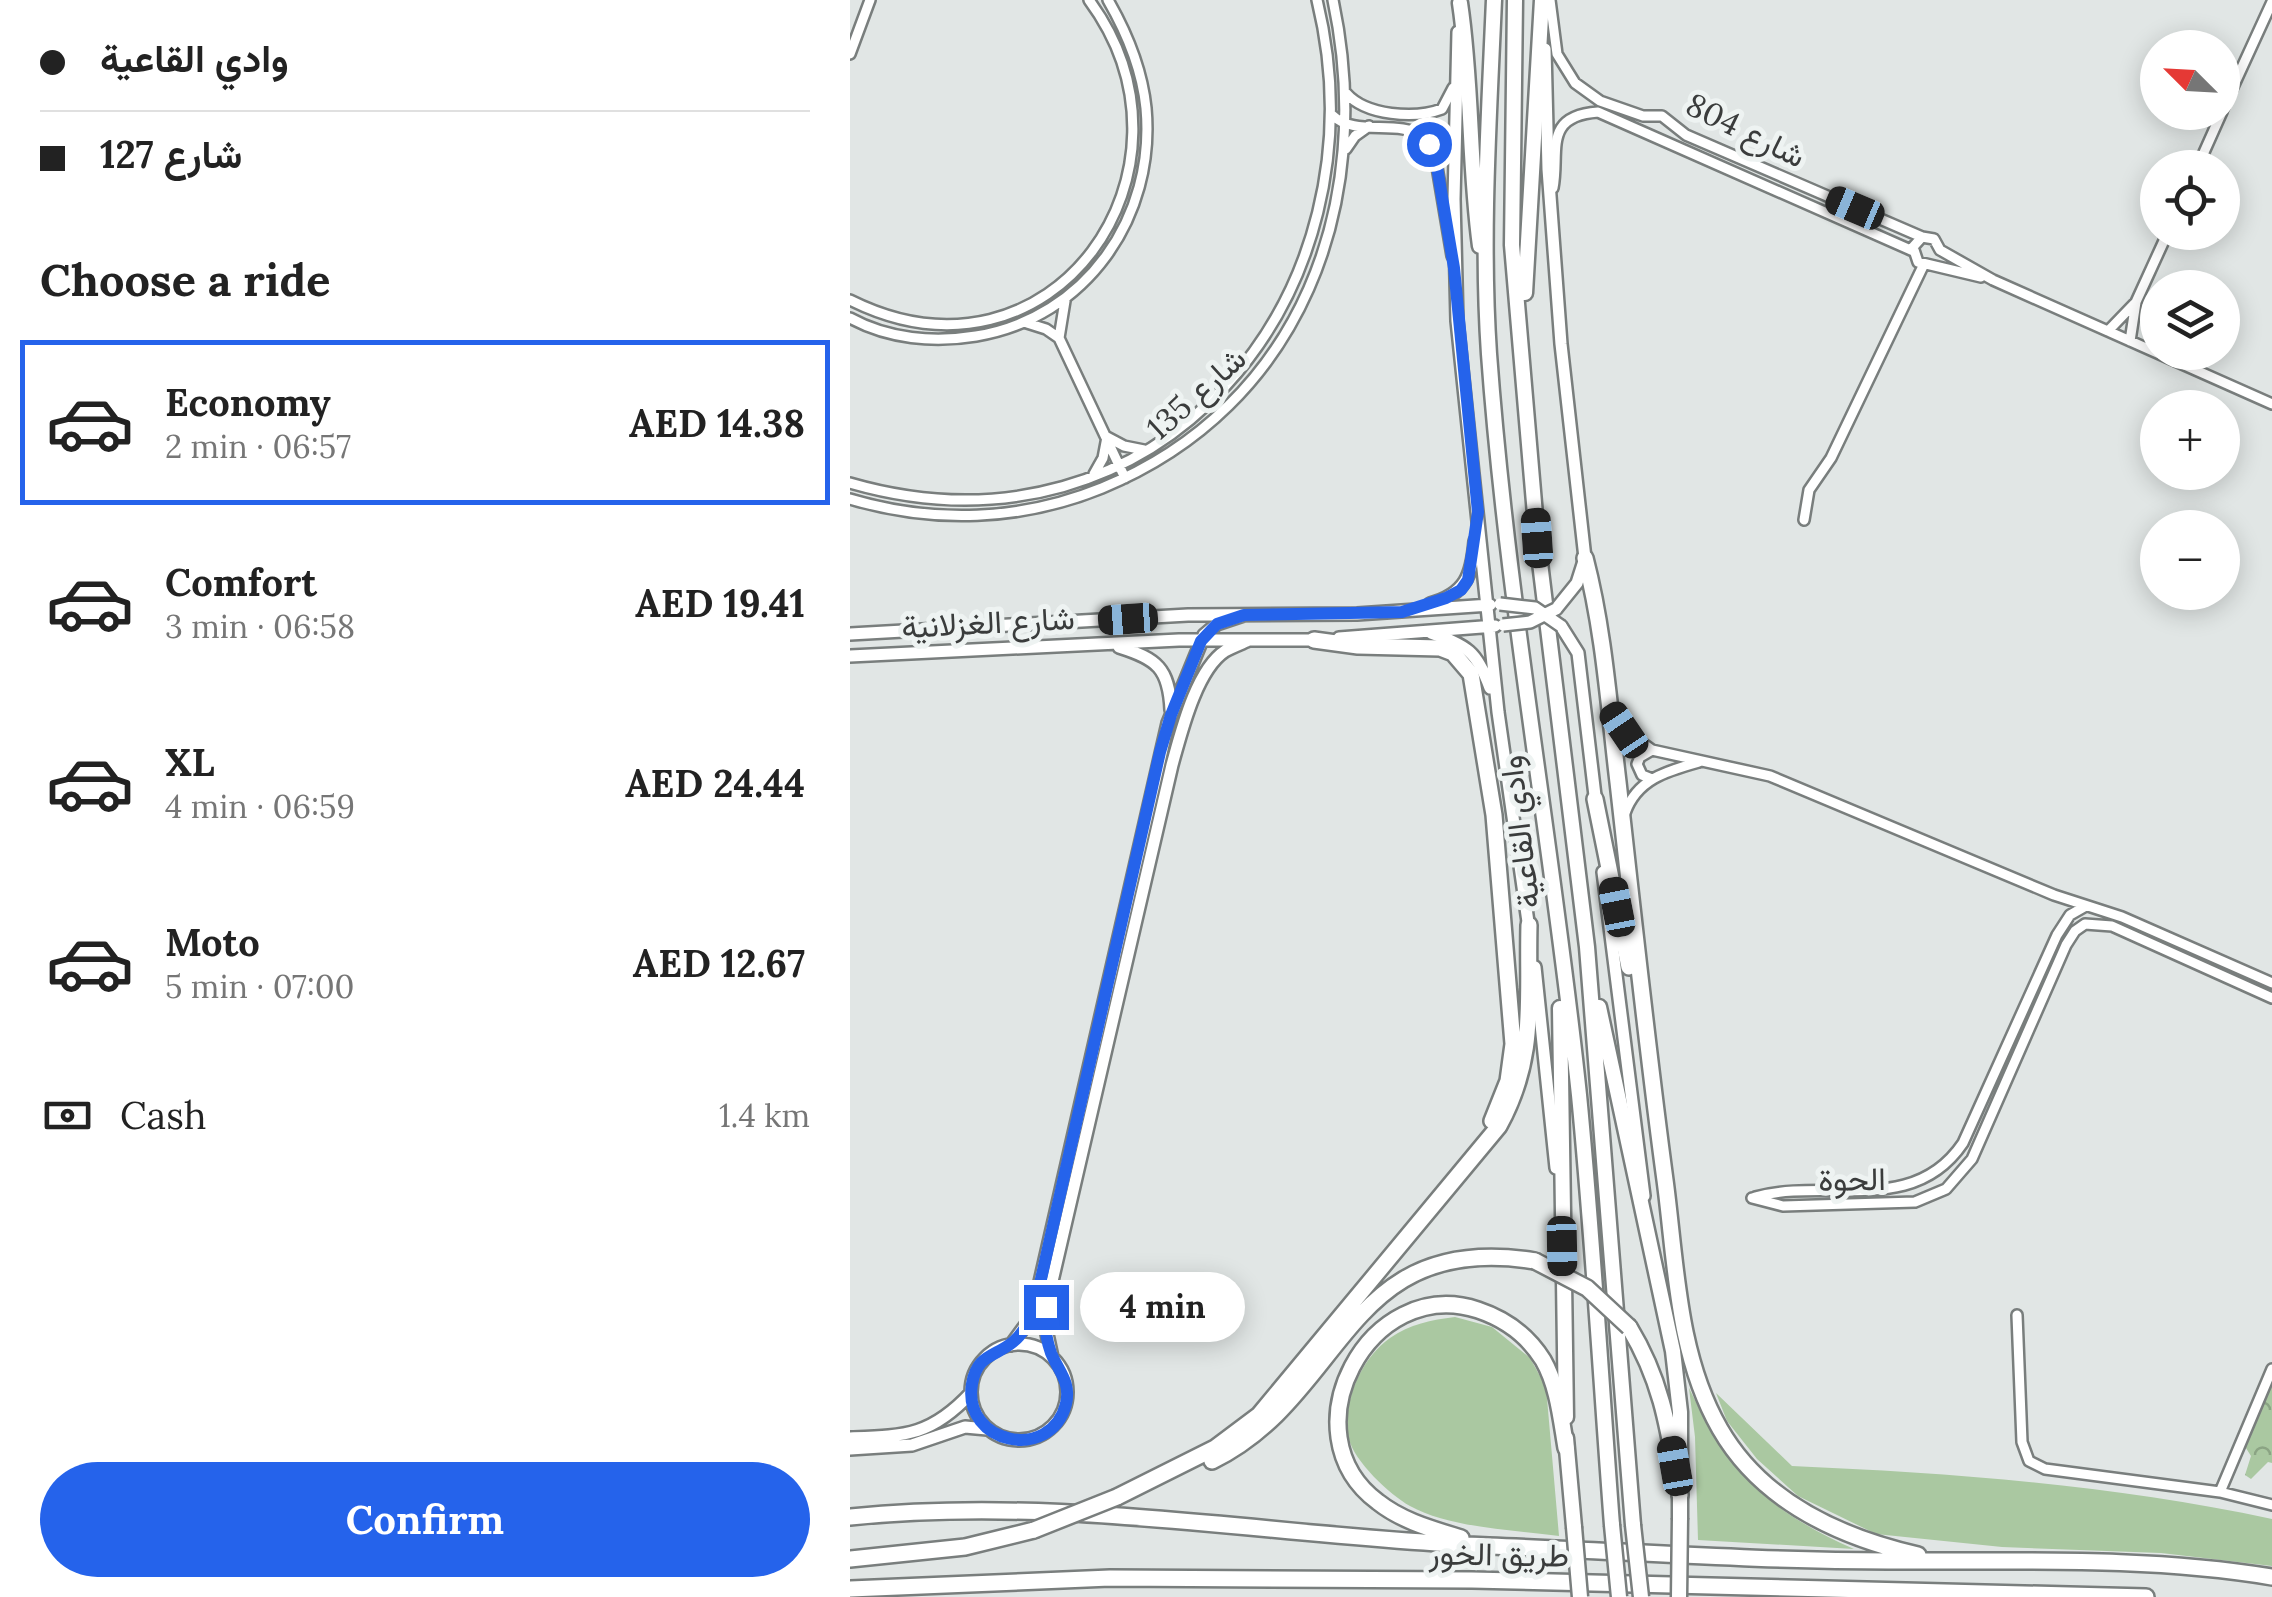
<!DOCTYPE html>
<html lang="en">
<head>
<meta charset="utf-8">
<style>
  body { margin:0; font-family:Lora,Vazirmatn,serif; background:#f2f2f2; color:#222; height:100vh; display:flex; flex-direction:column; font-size:38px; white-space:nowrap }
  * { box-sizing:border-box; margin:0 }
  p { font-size:32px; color:#767676 }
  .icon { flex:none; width:55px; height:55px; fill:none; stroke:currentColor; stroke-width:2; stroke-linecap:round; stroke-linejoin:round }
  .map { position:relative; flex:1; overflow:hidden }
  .panel { display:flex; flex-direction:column; background:#fff; width:850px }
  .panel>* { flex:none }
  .hud { display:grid; align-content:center; height:220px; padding:0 40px; background:#fff }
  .needle { width:65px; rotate:294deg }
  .buttons { position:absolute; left:1290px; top:30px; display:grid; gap:20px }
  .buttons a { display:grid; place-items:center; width:100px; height:100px; border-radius:50%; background:#fff; box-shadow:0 5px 25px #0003; font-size:50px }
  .end { position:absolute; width:45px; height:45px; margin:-22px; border:12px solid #2563eb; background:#fff; box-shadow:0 0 0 5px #fff }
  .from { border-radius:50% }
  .bubble { position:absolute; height:70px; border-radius:35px; background:#fff; box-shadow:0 5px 25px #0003; font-size:32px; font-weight:700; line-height:70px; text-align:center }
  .car { position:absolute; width:30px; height:60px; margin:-30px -15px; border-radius:12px; box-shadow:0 0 8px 2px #0007; background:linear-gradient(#222 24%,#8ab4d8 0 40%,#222 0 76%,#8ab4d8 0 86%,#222 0) }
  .hud b { display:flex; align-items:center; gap:35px; height:95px; font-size:38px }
  .hud b+b { border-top:2px solid #e0e0e0 }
  .hud i { width:25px; height:25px; background:#222 }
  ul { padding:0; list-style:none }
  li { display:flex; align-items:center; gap:30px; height:165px; margin:0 20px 15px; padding:0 20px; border:5px solid transparent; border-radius:0px }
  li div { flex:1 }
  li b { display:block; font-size:38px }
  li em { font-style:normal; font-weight:700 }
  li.current { border-color:#2563eb }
  li>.icon { width:90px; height:90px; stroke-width:1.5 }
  h2 { padding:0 40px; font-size:45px; line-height:120px }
  .pay { display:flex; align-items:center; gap:25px; height:110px; padding:0 40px; font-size:38px }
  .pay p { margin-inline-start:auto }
  .cta { display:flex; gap:20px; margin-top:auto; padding:20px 40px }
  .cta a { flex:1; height:115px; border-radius:60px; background:#2563eb; color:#fff; font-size:40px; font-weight:700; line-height:115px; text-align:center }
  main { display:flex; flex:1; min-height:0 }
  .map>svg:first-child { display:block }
  .forest { fill:url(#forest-crowns) }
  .green { fill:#aac8a1 }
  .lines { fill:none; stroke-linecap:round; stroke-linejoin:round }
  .minor-casing { stroke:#797e7d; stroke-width:14 }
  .tertiary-casing { stroke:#797e7d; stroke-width:16 }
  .primary-casing { stroke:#797e7d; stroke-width:19 }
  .motorway-casing { stroke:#797e7d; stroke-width:20 }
  .minor { stroke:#fff; stroke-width:9 }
  .tertiary { stroke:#fff; stroke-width:11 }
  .primary { stroke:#fff; stroke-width:14 }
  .motorway { stroke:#fff; stroke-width:15 }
  .tertiary-bridge-casing { stroke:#797e7d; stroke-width:16; stroke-linecap:butt }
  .primary-bridge-casing { stroke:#797e7d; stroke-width:19; stroke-linecap:butt }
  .motorway-bridge-casing { stroke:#797e7d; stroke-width:20; stroke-linecap:butt }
  .tertiary-bridge { stroke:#fff; stroke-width:11 }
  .primary-bridge { stroke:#fff; stroke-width:14 }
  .motorway-bridge { stroke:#fff; stroke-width:15 }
  .route { stroke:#2563eb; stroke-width:12 }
  .labels { text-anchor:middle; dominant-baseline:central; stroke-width:10; stroke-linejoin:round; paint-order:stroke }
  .street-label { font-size:32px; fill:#3a3c3c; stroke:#eef3f2 }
</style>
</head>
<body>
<main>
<section class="panel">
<div class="hud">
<b><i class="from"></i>وادي القاعية</b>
<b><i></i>شارع 127</b>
</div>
<h2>Choose a ride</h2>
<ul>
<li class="current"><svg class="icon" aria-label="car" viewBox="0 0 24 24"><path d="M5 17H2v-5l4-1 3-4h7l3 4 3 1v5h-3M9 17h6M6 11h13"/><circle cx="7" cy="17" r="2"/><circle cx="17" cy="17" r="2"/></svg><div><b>Economy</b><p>2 min · 06:57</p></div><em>AED 14.38</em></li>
<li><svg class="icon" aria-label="car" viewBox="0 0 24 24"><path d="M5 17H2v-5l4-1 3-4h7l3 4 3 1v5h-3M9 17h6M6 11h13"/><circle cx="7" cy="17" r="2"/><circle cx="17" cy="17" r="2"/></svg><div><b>Comfort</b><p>3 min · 06:58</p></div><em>AED 19.41</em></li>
<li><svg class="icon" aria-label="car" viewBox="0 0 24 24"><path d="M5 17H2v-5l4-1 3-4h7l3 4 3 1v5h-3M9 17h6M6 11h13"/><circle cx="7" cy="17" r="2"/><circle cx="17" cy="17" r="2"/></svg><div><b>XL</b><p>4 min · 06:59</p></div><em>AED 24.44</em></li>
<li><svg class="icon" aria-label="car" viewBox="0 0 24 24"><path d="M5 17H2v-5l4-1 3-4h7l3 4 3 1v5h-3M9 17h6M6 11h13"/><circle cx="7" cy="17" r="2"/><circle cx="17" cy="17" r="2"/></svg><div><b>Moto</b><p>5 min · 07:00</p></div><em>AED 12.67</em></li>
</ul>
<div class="pay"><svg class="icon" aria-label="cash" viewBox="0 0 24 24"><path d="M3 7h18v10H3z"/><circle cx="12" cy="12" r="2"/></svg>Cash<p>1.4 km</p></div>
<div class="cta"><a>Confirm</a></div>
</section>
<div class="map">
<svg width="1422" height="1597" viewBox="0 0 1422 1597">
  <defs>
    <pattern id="forest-crowns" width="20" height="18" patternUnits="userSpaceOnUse" patternTransform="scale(2.5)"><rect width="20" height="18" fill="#aac8a1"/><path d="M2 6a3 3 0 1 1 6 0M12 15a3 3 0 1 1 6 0" fill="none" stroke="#8ba484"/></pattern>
  </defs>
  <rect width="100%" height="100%" fill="#e1e6e5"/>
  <!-- forest -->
  <path class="forest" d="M 1422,1379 L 1422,1463 L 1418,1462 L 1401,1479 L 1395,1475 L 1401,1456 L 1394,1445 Z"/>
  <!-- green -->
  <path class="green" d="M 605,1317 L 642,1327 L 680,1358 L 696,1387 L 709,1536 C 665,1530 599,1528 560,1506 C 540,1495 504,1461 499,1439 C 491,1404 511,1358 540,1338 C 560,1324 581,1320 605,1317 Z
    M 839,1388 C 879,1472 918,1511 1004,1549 L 848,1540 L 845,1437 Z
    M 866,1393 L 942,1466 C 1103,1473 1264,1485 1422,1519 L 1422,1566 L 1311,1553 L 1152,1547 L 1026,1534 L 948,1496 L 907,1459 L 877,1421 Z"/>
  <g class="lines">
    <!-- minor casing -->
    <g class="minor-casing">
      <path id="minor" d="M 700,0 L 707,54 L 725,83 L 750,101 L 793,116 L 812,116 L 836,135 L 1072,237 L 1084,239 L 1090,250 L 1143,280 L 1422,404
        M 0,54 L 20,0
        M 496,93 C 516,116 565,119 592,109 L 603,88
        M 1372,111 L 1422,2
        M 482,115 C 506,138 547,118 574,137 L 587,167 L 602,256
        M 496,149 L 505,136 L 519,126
        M 1347,168 L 1372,112
        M 703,188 C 710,152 692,116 748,112 L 1063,251
        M 1072,237 L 1063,247 L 1068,262 L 1131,277
        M 0,300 C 202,401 364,169 239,0
        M 215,301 L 209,338 L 275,478
        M 0,318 C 38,339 84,343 126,336 C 236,318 306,217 296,108 C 292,69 277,33 258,0
        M 177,323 L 196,329 L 209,338
        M 1258,331 L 1284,304
        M 1280,341 L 1286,302 L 1318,232
        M 244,474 L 253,458 L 257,437 L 274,446 L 294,450
        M 0,483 C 308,572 539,295 467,0
        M 0,499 C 84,524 171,521 252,488 C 452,406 526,202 483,0
        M 954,520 L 959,490 L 981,458 L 1074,264
        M 763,714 L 774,730 L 802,750 L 920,776 L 1204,895 L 1272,917 L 1422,983
        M 802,750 L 790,757 L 787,764 L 792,775 L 802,779
        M 775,813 C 787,779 817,771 849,762
        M 905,1197 C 977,1177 1063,1217 1113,1143 L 1207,935 L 1220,915 L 1234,907
        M 902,1198 L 933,1206 L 1065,1202 L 1096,1189 L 1122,1159 L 1216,945 L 1225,931 L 1235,924 L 1262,926 L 1422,998
        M 1167,1315 L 1172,1442 L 1179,1461 L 1195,1469 L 1370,1492 L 1422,1505
        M 1370,1492 L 1422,1369"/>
    </g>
    <!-- tertiary casing -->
    <g class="tertiary-casing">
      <path id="tertiary" d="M 608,32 L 604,199 L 607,321 L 648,712 L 679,929
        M 695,49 L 698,169 L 711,344 L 735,558 L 727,583 L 706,609
        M 580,604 C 616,594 622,575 625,541
        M 711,626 L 728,653 L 746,804
        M 581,633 C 617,646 627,651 640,688
        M 0,634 L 338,615 L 507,614 L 640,605
        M 489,638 L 645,626
        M 269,647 C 307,659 319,668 321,710
        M 0,656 L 329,640 L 470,640
        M 753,872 L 794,1196
        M 685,967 L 706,1168
        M121 1392a48 48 0 1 1 96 0a48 48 0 1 1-96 0Z
        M 161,1345 L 178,1322 L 187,1295 L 318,723 L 354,635 L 367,624 L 394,615
        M 202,1357 L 195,1325 L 196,1307 L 322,765 C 331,733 346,670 375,651 C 382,647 390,644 397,641
        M 0,1438 C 55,1436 81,1436 121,1393
        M 0,1449 L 62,1445 L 115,1427 L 137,1429"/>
    </g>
    <!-- primary casing -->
    <g class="primary-casing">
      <path id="primary" d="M 644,0 C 639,117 631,237 639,354 C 657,601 703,848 729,1095 C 743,1238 751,1382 762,1525
        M 665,0 L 662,245 L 687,538 L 737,947 L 783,1525
        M 610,3 C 622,83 619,165 630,246
        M 675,293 L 692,0
        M 749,1007 L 823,1351 L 830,1412 L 830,1518
        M 710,1008 L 716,1417
        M 716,1438 L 724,1527"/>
    </g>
    <!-- motorway casing -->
    <g class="motorway-casing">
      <path id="motorway" d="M 735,558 C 754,631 759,707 768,782 C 783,915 797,1047 815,1180 C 826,1262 827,1355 870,1429 C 912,1502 989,1537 1068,1555
        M 464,640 L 508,646 L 590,648 L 603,653 L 621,674 L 644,815 L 663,1044 L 658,1081 L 642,1121
        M 745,799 L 779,967
        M 779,1327 C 813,1383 819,1432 830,1495
        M 362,1461 C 497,1395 493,1230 685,1261
        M 267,1497 L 365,1448 L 409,1415 L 649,1126 C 687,1057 677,1001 679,925
        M 0,1517 C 216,1495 424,1537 639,1546 C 772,1551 906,1561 1038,1561 C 1167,1562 1295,1556 1422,1577
        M 611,1538 C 582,1529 552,1521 528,1502 C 435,1433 519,1274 628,1310 C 655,1319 678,1336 693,1360 C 708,1386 711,1419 716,1448
        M 0,1559 L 115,1547 L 184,1530
        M 0,1589 L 260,1578 L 622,1580 L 1296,1597"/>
    </g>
    <!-- minor -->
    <use href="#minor" class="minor"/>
    <!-- tertiary -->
    <use href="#tertiary" class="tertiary"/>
    <!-- primary -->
    <use href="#primary" class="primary"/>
    <!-- motorway -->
    <use href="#motorway" class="motorway"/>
    <!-- tertiary-bridge casing -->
    <g class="tertiary-bridge-casing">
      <path id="tertiary-bridge" d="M 650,604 L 685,608 L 711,626
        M 653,625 L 680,622 L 706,609"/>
    </g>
    <!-- primary-bridge casing -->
    <g class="primary-bridge-casing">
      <path id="primary-bridge" d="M 762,1525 L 769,1597
        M 783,1525 L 791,1597
        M 724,1527 L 730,1597
        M 829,1597 L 830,1518"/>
    </g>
    <!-- motorway-bridge casing -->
    <g class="motorway-bridge-casing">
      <path id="motorway-bridge" d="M 685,1261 L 737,1288 L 779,1327
        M 184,1530 L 267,1497"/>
    </g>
    <!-- tertiary-bridge -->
    <use href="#tertiary-bridge" class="tertiary-bridge"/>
    <!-- primary-bridge -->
    <use href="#primary-bridge" class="primary-bridge"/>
    <!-- motorway-bridge -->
    <use href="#motorway-bridge" class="motorway-bridge"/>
  </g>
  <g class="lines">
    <!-- route -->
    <path class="route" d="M 196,1307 C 194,1323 196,1339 201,1353 C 209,1372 221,1382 216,1404 C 201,1463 112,1444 122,1384 C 127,1354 145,1357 163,1342 C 173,1334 179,1321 184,1310 L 310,752 L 321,715 L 351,641 L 367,624 L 394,615 L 552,612 L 596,598 L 611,590 L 618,580 L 628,512 L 604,268 L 587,167 L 579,144"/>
  </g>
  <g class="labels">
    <!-- street labels -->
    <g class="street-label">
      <text transform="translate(896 130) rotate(26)">شارع 804</text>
      <text transform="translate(346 393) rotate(-42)">شارع 135</text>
      <text transform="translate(138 622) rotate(-3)">شارع الغزلانية</text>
      <text transform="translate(669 832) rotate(-97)">وادي القاعية</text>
      <text transform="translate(1002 1179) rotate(-1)">الحوة</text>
      <text transform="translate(649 1554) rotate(1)">طريق الخور</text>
    </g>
  </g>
</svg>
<div class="buttons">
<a><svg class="needle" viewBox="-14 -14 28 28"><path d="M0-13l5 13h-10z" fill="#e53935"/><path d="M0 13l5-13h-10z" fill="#767676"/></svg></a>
<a><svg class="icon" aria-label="locate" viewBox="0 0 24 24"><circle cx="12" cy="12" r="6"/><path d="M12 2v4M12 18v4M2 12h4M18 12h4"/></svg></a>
<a><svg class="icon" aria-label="layers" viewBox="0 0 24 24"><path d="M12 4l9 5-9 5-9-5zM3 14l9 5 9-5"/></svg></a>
<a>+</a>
<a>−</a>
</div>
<i class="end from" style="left:579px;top:144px"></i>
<i class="end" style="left:196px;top:1307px"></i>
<div class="bubble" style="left:230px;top:1272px;width:165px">4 min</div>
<i class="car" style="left:1005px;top:208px;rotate:293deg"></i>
<i class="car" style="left:687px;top:538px;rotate:356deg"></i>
<i class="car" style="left:278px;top:619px;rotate:266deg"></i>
<i class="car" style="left:774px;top:730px;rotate:326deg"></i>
<i class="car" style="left:767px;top:907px;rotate:349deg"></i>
<i class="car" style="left:712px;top:1246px;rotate:179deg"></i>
<i class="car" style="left:825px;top:1466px;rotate:350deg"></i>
</div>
</main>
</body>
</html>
